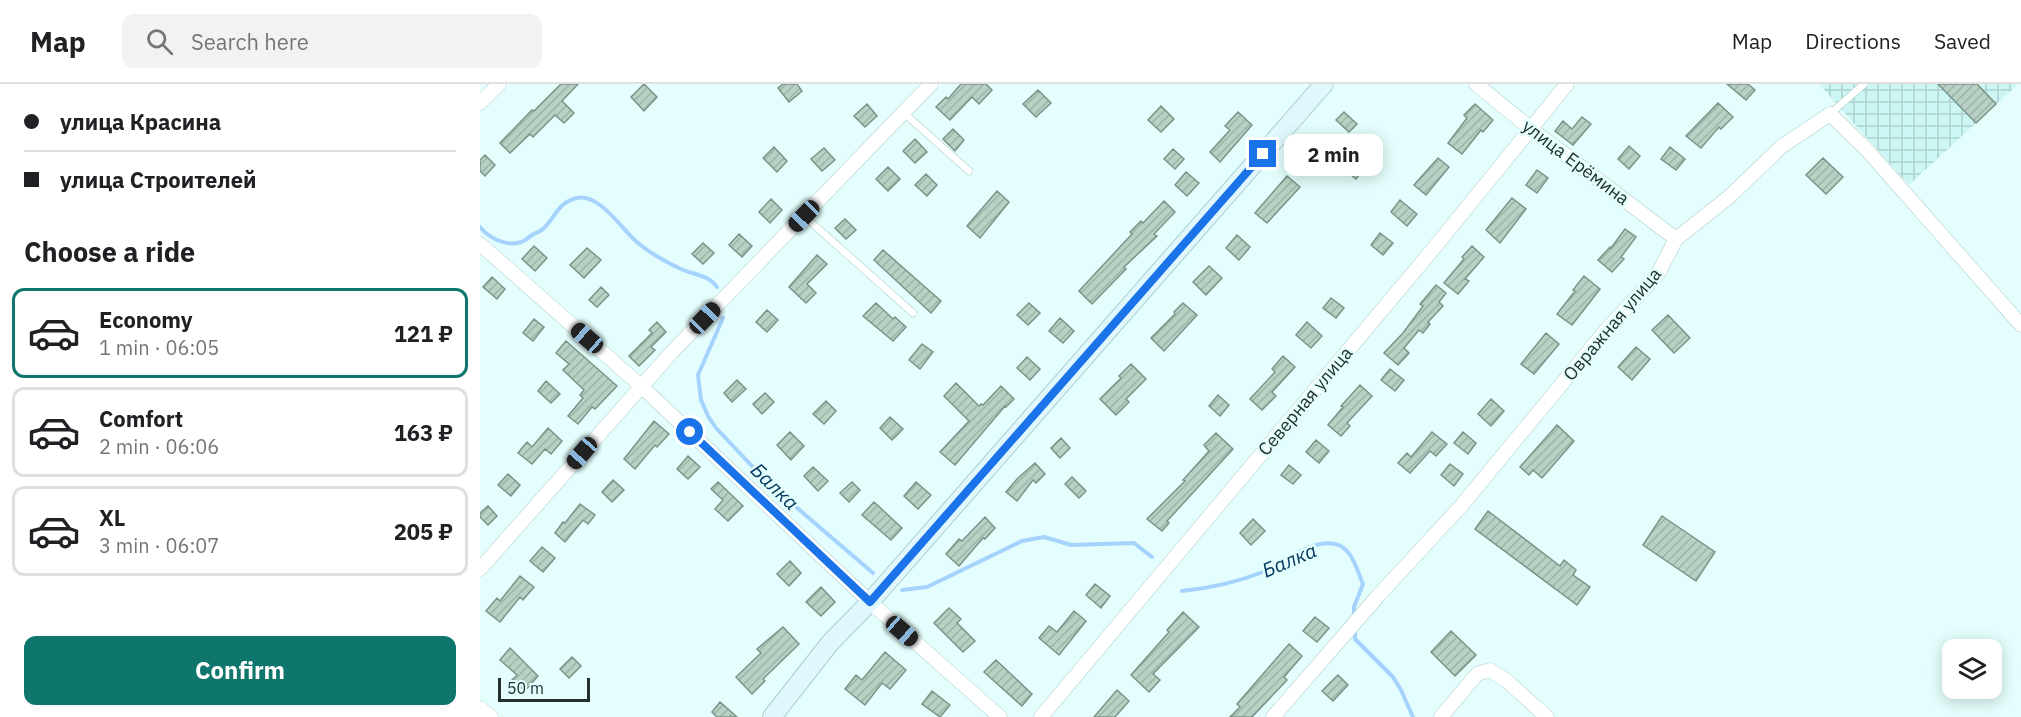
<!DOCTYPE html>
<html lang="en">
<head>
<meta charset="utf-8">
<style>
  body { margin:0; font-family:"IBM Plex Sans",sans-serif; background:#f2f2f2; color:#202124; height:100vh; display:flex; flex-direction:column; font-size:22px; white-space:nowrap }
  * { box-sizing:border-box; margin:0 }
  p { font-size:20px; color:#757577 }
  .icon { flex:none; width:33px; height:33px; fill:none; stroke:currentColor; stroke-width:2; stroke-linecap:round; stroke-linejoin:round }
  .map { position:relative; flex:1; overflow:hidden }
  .sheet { display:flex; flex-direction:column; background:#fff; width:480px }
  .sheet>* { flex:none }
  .guide { display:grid; align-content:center; height:132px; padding:0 24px; background:#fff }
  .controls { position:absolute; left:1462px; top:555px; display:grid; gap:12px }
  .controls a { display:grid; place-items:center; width:60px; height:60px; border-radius:12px; background:#fff; box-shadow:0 3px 15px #0003; font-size:30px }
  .scale { position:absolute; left:18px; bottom:15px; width:92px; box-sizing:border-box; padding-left:6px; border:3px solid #222f2e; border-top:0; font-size:16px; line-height:21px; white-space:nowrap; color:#222f2e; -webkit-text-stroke:4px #e3fefc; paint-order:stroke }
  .end { position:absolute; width:27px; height:27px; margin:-14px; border:8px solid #1a73e8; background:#fff; box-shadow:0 0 0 3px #fff }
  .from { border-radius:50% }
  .bubble { position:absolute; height:42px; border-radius:12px; background:#fff; box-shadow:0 3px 15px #0003; font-size:20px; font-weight:700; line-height:42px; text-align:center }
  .car { position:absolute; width:18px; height:36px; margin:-18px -9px; border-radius:8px; box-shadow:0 0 4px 2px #0007; background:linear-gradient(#222 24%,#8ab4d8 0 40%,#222 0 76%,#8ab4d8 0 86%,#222 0) }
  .guide b { display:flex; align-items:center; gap:21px; height:57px; font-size:22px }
  .guide b+b { border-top:2px solid #e0e0e0 }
  .guide i { width:15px; height:15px; background:#202124 }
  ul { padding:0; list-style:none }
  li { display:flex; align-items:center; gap:18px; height:90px; margin:0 12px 9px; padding:0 12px; border:3px solid #e0e0e0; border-radius:12px }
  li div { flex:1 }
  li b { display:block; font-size:22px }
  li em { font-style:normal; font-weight:700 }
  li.current { border-color:#0f766e }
  li>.icon { width:54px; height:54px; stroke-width:1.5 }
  h2 { padding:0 24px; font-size:27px; line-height:72px }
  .primary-button { display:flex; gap:12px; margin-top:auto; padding:12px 24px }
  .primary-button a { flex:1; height:69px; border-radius:12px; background:#0f766e; color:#fff; font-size:24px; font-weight:700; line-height:69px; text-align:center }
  header { display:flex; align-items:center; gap:36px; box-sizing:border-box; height:84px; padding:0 30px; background:#fff; border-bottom:2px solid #e0e0e0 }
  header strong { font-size:28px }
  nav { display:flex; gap:33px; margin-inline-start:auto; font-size:21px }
  .search { width:420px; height:54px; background:#f2f2f2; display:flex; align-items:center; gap:15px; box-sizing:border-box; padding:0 21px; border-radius:12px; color:#757577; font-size:22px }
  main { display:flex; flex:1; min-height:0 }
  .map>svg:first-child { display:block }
  .industrial { fill:url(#industrial-grid) }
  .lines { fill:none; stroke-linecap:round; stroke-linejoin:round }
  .stream { stroke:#a5d3fd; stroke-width:4 }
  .building { fill:url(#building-hatch); stroke:#7b9487; stroke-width:1.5 }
  .lane-casing { stroke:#aececc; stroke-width:8 }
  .street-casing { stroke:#aececc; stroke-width:15 }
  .secondary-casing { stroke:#aececc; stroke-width:20 }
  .lane { stroke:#fff; stroke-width:7 }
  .street { stroke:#fff; stroke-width:14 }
  .secondary { stroke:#e0f7fe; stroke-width:18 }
  .route { stroke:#1a73e8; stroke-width:8 }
  .labels { text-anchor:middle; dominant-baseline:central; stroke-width:5; stroke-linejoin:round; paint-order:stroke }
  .street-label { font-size:18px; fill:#222f2e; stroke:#e3fefc }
  .water-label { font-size:20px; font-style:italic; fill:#033960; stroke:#e3fefc }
</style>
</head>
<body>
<header>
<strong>Map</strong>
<div class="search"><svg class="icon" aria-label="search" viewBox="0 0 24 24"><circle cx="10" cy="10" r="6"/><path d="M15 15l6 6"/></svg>Search here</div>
<nav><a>Map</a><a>Directions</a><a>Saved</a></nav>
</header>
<main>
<section class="sheet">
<div class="guide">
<b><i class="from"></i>улица Красина</b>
<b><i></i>улица Строителей</b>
</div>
<h2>Choose a ride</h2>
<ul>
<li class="current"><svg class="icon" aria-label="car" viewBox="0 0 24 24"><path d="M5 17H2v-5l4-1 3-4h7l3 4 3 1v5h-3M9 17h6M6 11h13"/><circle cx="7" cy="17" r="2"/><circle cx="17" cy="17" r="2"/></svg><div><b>Economy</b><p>1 min · 06:05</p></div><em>121 ₽</em></li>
<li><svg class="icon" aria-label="car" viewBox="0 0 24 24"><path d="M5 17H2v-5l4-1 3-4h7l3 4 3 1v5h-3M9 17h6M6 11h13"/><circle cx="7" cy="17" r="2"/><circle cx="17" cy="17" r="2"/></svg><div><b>Comfort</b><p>2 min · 06:06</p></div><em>163 ₽</em></li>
<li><svg class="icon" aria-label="car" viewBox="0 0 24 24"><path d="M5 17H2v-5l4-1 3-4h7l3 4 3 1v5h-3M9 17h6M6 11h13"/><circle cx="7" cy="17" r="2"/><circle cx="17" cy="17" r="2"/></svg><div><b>XL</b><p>3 min · 06:07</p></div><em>205 ₽</em></li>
</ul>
<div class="primary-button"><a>Confirm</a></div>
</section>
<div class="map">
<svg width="1541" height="633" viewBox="0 0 1541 633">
  <defs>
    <pattern id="industrial-grid" width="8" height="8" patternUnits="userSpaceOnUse" patternTransform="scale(1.5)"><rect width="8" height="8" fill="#cbf6f3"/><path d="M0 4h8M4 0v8" fill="none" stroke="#aed3d1"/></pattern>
    <pattern id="building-hatch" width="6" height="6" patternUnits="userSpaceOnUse" patternTransform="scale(1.5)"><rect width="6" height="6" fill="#b7d2c4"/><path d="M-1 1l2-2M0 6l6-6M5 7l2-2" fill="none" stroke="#9db5a9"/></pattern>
  </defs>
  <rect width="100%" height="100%" fill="#e3fefc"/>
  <!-- industrial -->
  <path class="industrial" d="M 1339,0 L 1538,0 L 1429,101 Z"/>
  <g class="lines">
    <!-- stream -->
    <path class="stream" d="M 0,143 C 9,154 26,163 41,158 C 45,157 49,153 52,151 C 56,149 61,147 64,144 C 75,134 78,118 97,114 C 120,109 143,147 158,159 C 171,170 186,178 201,185 C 214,191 229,191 237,203
      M 243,234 L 218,291 L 221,316 L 228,332 L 236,344 L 288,399 L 393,489
      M 422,506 L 447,503 L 542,457 L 564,453 L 591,461 L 654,459 L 672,473
      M 702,507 C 732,504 755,499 783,488 C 805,479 830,455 855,460 C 872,463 877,487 883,500 L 874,523 L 874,533
      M 875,546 L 875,555 L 913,593 L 921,606 L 933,633"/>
  </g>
  <!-- building -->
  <path class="building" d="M 81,0 L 98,0 L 82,17 L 94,29 L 84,39 L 75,31 L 53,53 L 50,50 L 30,69 L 20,59 L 52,26 L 54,27 Z
    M 164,0 L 177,13 L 164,27 L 151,13 Z
    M 303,0 L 317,0 L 322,7 L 309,18 L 298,4 Z
    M 481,0 L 506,0 L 512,6 L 499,20 L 492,13 L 470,36 L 456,23 L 466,13 L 468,15 Z
    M 1247,0 L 1268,0 L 1275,6 L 1266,16 Z
    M 1458,0 L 1497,0 L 1516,20 L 1496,39 Z
    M 558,6 L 571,19 L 556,33 L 543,20 Z
    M 1238,19 L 1253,33 L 1241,45 L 1239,43 L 1221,64 L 1206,52 Z
    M 387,20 L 397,32 L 385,43 L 374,32 Z
    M 995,20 L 1013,36 L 1003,48 L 1001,46 L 982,70 L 968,59 L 987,34 L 984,31 Z
    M 681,22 L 694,35 L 681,48 L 668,36 Z
    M 758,28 L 772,41 L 740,78 L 730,68 L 750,46 L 745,42 Z
    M 864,28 L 877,40 L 869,48 L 856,36 Z
    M 1102,33 L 1111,40 L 1093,61 L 1075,47 L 1083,37 L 1092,45 Z
    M 473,45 L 484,56 L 475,67 L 463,55 Z
    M 435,55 L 447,68 L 435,79 L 423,67 Z
    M 873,57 L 893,72 L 876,95 L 856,79 Z
    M 833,60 L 846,72 L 836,83 L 823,71 Z
    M 1149,62 L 1160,72 L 1149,85 L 1138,75 Z
    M 294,63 L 307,77 L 297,88 L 283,74 Z
    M 1190,63 L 1205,75 L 1196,86 L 1181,75 Z
    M 344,64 L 355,76 L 342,87 L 331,75 Z
    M 693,65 L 704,75 L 695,85 L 684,75 Z
    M 5,71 L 15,81 L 5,92 L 0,87 L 0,76 Z
    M 958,74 L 969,83 L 946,111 L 934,101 Z
    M 1343,74 L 1363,93 L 1346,110 L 1326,91 Z
    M 408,83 L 420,95 L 408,107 L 396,95 Z
    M 1057,86 L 1068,94 L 1057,109 L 1046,101 Z
    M 706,88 L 719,99 L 707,112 L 695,101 Z
    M 446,90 L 457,101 L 447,112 L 435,101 Z
    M 807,92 L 820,103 L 787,139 L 775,129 Z
    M 517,107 L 529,118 L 500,154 L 487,142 Z
    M 1032,114 L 1046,125 L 1020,159 L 1006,146 Z
    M 291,115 L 302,126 L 290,139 L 279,128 Z
    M 920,116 L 937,130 L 927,142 L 911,128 Z
    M 684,117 L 695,128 L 674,150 L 677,152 L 644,183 L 646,185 L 612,220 L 599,207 L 652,150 L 650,148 L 661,137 L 663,139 Z
    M 365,135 L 376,146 L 366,155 L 355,144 Z
    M 1145,145 L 1156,153 L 1141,173 L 1144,175 L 1132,188 L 1118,176 L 1130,163 L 1131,164 Z
    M 900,149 L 913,159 L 903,171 L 891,161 Z
    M 259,150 L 272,162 L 262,173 L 249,161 Z
    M 757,151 L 770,163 L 759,176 L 746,164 Z
    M 223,159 L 234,169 L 223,180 L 212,170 Z
    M 54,162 L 67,174 L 55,187 L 42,175 Z
    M 992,162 L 1004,173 L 985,195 L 989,197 L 978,210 L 964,199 L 984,175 L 982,173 Z
    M 107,164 L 121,176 L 104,194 L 90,181 Z
    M 403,166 L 461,217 L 451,229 L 394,176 Z
    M 337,171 L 347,180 L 327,200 L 336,209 L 326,219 L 309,203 Z
    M 729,182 L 742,194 L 726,211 L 713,198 Z
    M 1104,192 L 1120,205 L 1092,241 L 1077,230 L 1095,207 L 1093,206 Z
    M 12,193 L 25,205 L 17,215 L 3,203 Z
    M 956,201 L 966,209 L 959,218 L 963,222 L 948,238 L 950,240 L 943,249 L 939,246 L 924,264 L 929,269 L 918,281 L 904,269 L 923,249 L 943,222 L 940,220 Z
    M 121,203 L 129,211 L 117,223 L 109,216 Z
    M 851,214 L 864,224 L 856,234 L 843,224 Z
    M 396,219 L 413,235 L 415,233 L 426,243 L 413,257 L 383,232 Z
    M 549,219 L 560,229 L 548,241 L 537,231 Z
    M 703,219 L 717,231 L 684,267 L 671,254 L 695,230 L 694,228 Z
    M 287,226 L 298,236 L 287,248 L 276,238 Z
    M 1188,231 L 1210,254 L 1194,269 L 1172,246 Z
    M 580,234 L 594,247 L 583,259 L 569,247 Z
    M 54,235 L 64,243 L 53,257 L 43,249 Z
    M 177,238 L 186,248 L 171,263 L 175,266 L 159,282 L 149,272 L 172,249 L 169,246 Z
    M 827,238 L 842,252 L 831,264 L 816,251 Z
    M 1066,249 L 1079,260 L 1054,290 L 1041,280 Z
    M 86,257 L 137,302 L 115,325 L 112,323 L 98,340 L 88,332 L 103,314 L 100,311 L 104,306 L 83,286 L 89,280 L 76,269 Z
    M 442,260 L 453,268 L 440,285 L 429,276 Z
    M 1156,263 L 1170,275 L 1152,296 L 1138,283 Z
    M 803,272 L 815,283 L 792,308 L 796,312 L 782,326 L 770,315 L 795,288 L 792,285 Z
    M 547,273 L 560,285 L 550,296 L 537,284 Z
    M 651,280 L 666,295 L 646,315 L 649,318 L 636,331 L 620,315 L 641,294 L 639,292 Z
    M 910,285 L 924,296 L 915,307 L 901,296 Z
    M 257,296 L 266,305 L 252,318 L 244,309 Z
    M 66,297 L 80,310 L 71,319 L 58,307 Z
    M 476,299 L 499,322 L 501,320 L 503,321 L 521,302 L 534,315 L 526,323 L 525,322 L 475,381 L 460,368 L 489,337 L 464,312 Z
    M 880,301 L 892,312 L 867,339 L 870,342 L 861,352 L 848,341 L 863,323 L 861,322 Z
    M 285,309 L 294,318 L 282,330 L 273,320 Z
    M 738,311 L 749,321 L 740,332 L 729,322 Z
    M 1011,315 L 1024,327 L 1011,342 L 998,330 Z
    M 346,317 L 356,327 L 344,340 L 333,330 Z
    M 410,333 L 423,345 L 412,356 L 400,344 Z
    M 174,337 L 189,350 L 177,363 L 175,361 L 155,385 L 144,375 Z
    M 1077,341 L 1094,357 L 1062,394 L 1053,386 L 1049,391 L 1040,383 Z
    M 68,344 L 82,357 L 71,370 L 65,365 L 52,380 L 38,369 L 47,358 L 52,363 Z
    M 310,348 L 324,362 L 311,376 L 297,361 Z
    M 952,348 L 967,360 L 956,372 L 950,367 L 930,389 L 918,379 L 927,369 L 931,373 Z
    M 983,348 L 996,359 L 988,370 L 974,359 Z
    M 736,349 L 753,365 L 687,437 L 689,439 L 682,447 L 667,435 L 705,397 L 703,396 L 729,367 L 724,361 Z
    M 581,354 L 590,364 L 580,374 L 571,364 Z
    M 836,356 L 849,367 L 839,379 L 826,368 Z
    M 208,372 L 220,383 L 208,395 L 197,385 Z
    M 555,379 L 565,390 L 556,399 L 553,396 L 537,417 L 526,408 L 537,395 Z
    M 970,380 L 983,390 L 974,402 L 961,391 Z
    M 809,381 L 821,391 L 813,400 L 801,391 Z
    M 333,383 L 348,397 L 338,407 L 324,392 Z
    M 28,390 L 40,401 L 31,412 L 18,401 Z
    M 592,393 L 606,407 L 599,414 L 585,400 Z
    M 133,396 L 144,406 L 132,418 L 122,408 Z
    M 238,398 L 263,422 L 248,437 L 235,425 L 243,416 L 231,405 Z
    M 372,398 L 380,406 L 369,418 L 360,409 Z
    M 436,398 L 451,411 L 438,425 L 424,412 Z
    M 394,418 L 422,444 L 411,456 L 382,431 Z
    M 100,420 L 115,431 L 108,440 L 103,436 L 85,458 L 75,449 L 83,438 L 85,439 Z
    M 8,422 L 17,432 L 8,441 L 0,433 L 0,429 Z
    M 1008,427 L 1080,482 L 1084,476 L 1096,486 L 1093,491 L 1110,503 L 1097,521 L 995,445 Z
    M 1182,432 L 1235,468 L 1216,497 L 1163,461 Z
    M 505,433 L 515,444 L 505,455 L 503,454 L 479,482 L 466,470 L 479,455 L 482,457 Z
    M 773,435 L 785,447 L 771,461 L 760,449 Z
    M 62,463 L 75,474 L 63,488 L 50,477 Z
    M 310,477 L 321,489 L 309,502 L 297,490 Z
    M 40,492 L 54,503 L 43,516 L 40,513 L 20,538 L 6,527 L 17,514 L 20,517 Z
    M 615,500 L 630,512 L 621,524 L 606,511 Z
    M 341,503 L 355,518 L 341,532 L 326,518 Z
    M 469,524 L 481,535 L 477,539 L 495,557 L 483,568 L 454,539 Z
    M 594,527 L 606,537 L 579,571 L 559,554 L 569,542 L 577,548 Z
    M 703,528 L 719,543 L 673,590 L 680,596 L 669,608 L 651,591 L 689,548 L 687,546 Z
    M 835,533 L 849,544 L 837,558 L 823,547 Z
    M 303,543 L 319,560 L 283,595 L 285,597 L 272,610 L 256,593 L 281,569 L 277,565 Z
    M 971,547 L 996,571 L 975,592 L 951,568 Z
    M 809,560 L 822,572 L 804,593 L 807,596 L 772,633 L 750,633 L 760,623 L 757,620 Z
    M 30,564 L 58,592 L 45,607 L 32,596 L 37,591 L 20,576 Z
    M 405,568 L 426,586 L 410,605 L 402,599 L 385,621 L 365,605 L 376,591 L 382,596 Z
    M 92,573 L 101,582 L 89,594 L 80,585 Z
    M 516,576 L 552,610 L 542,622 L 504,588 Z
    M 858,591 L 868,601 L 853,617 L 842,607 Z
    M 637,606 L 649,617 L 635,633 L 614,633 Z
    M 452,607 L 470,621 L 460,633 L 442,620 Z
    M 240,618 L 257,633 L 237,633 L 232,628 Z"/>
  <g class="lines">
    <!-- lane casing -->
    <g class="lane-casing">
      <path id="lane" d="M 424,29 L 489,87
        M 1350,30 L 1384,0
        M 324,132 L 433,229"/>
    </g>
    <!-- street casing -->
    <g class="street-casing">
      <path id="street" d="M 996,0 L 1050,44 L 1196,155
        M 0,19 L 19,0
        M 0,160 L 161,302 L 390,518 L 520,633
        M 0,485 L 192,268 L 451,0
        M 0,624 L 11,633
        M 561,633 L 954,164 L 1087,0
        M 793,633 L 898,512 L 982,421 L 1127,245 L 1178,190 L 1196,155 L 1249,113 L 1301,63 L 1350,30 L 1387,66 L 1541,241
        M 961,633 L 997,590 L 1010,586 L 1027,597 L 1067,633"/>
    </g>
    <!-- secondary casing -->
    <g class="secondary-casing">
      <path id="secondary" d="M 292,633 L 350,559 L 390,518 L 844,0"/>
    </g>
    <!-- lane -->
    <use href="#lane" class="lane"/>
    <!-- street -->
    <use href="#street" class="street"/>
    <!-- secondary -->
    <use href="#secondary" class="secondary"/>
  </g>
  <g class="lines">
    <!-- route -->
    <path class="route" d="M 210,348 L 390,518 L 783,70"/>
  </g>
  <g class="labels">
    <!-- street labels -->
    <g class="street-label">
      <text transform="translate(1096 78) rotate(37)">улица Ерёмина</text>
      <text transform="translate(1132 240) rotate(-50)">Овражная улица</text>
      <text transform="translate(825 317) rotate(-50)">Северная улица</text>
    </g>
    <!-- water labels -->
    <g class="water-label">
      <text transform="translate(295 402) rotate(44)">Балка</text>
      <text transform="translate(809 476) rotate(-23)">Балка</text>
    </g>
  </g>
</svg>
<div class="controls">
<a><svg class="icon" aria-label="layers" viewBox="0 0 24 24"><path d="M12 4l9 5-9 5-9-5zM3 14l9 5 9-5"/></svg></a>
</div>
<div class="scale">50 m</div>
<i class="end from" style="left:210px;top:348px"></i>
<i class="end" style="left:783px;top:70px"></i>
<div class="bubble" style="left:804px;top:50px;width:99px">2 min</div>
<i class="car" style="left:324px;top:132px;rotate:224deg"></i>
<i class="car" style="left:225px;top:234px;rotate:44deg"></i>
<i class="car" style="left:107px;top:254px;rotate:311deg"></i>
<i class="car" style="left:102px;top:369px;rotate:221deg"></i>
<i class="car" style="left:422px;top:547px;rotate:131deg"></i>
</div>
</main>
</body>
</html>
